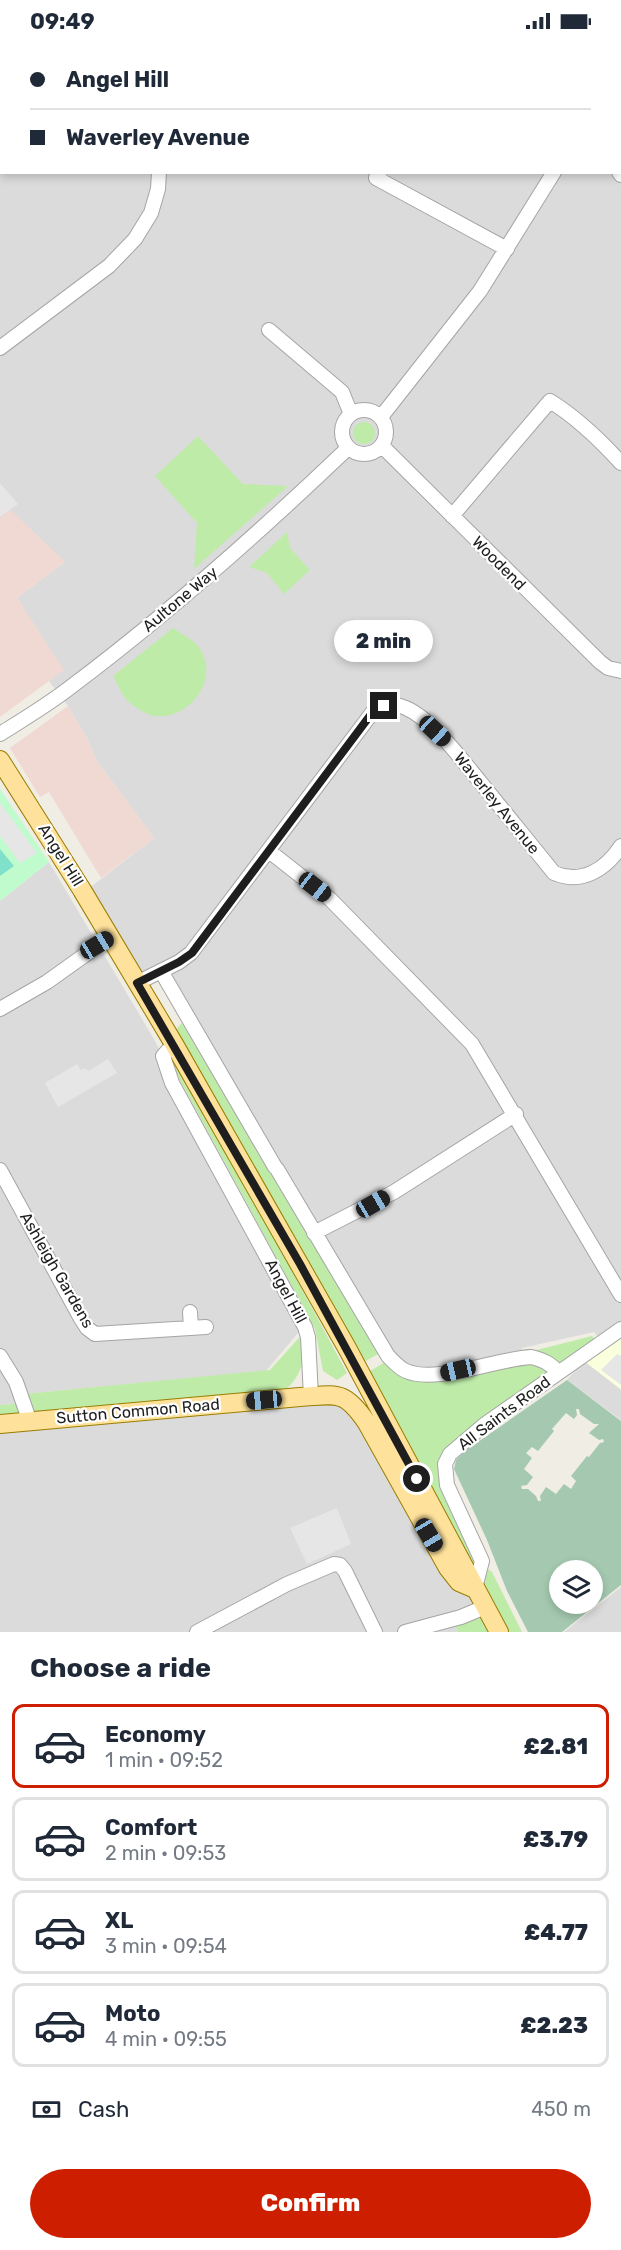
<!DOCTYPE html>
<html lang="en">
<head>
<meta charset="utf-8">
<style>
  body { margin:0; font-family:Rubik,sans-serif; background:#f6f6f7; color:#1f2937; height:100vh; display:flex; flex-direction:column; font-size:22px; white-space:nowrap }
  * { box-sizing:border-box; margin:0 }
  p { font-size:20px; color:#747a83 }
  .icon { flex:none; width:33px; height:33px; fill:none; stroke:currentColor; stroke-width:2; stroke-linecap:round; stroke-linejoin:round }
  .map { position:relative; height:1590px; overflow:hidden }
  .panel { display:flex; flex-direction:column; background:#fff; flex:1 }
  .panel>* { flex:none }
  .top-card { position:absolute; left:0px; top:0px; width:621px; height:132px; box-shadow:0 3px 9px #0003; display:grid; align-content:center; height:132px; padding:0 30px; background:#fff }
  .controls { position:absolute; left:549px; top:1518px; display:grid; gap:12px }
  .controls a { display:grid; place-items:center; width:54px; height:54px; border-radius:50%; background:#fff; box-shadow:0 3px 9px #0003; font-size:30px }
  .end { position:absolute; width:27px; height:27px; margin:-14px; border:8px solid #1e1e1e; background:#fff; box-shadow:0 0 0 3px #fff }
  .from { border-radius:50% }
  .bubble { position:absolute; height:42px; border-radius:21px; background:#fff; box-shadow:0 3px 9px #0003; font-size:20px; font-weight:800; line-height:42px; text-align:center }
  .car { position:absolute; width:18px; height:36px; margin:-18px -9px; border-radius:8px; box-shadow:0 0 4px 2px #0007; background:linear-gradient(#222 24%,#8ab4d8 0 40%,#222 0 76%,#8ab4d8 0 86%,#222 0) }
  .top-card b { display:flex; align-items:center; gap:21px; height:57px; font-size:22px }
  .top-card b+b { border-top:2px solid #e0e1e3 }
  .top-card i { width:15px; height:15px; background:#1f2937 }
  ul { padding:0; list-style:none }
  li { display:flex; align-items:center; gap:18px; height:84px; margin:0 12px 9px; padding:0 18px; border:3px solid #e0e1e3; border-radius:12px }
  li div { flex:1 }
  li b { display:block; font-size:22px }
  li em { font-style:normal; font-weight:800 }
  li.active { border-color:#cd1f00 }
  li>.icon { width:54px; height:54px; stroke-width:1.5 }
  h2 { padding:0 30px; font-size:27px; line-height:72px }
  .pay { display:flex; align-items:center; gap:15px; height:66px; padding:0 30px; font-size:22px }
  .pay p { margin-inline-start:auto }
  .action { display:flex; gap:12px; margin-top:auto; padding:12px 30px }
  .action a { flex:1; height:69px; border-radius:36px; background:#cd1f00; color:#fff; font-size:24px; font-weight:800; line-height:69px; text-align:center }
  .status { display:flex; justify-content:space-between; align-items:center; height:42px; padding:0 30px; background:#fff; direction:ltr }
  .status svg { height:16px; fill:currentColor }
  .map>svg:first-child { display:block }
  .residential { fill:#dcdbdb }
  .commercial { fill:#f1d9d3 }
  .education { fill:#faffde }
  .grass { fill:#bfeba9 }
  .cemetery { fill:#a5c9b0; fill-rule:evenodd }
  .park { fill:#c0fbce }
  .pitch { fill:#80e1ca }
  .parking { fill:#e6e6e6 }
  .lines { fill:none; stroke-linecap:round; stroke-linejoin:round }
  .minor-casing { stroke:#a5a5a5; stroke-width:16 }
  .major-casing { stroke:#997d00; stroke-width:20 }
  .minor { stroke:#fff; stroke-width:14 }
  .major { stroke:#fee29b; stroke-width:18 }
  .route { stroke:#1e1e1e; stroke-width:8 }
  .labels { text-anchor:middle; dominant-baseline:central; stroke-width:4.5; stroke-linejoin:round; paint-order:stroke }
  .street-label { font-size:16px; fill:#1e1e1e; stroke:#fff }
</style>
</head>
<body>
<div class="status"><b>09:49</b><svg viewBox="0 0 49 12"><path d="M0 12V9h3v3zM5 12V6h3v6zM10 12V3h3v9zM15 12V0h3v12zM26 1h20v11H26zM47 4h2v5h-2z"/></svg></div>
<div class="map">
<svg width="621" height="1590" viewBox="0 0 621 1590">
  <rect width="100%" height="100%" fill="#f0ede4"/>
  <!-- residential -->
  <path class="residential" d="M 0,0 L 162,0 L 2,2 L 1,21 Z
    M 257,0 L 621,0 L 621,1282 L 601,1298 L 594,1290 L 522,1306 L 522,1313 L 441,1327 L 422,1328 L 408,1324 L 395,1317 L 166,932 L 140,937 L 88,847 L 154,796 L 96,718 L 87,696 L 68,664 L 49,639 L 63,628 L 17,556 L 65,520 L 0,476 L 0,47 L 2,130 L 620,130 L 620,2 L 254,1 Z
    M 49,820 L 155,999 L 303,1285 L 266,1329 L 24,1352 L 27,1361 L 0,1363 L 0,859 Z
    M 584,1319 L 621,1348 L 621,1378 L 567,1338 Z
    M 347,1361 L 482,1564 L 453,1580 L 458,1590 L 0,1590 L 0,1384 L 173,1367 Z
    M 621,1545 L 621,1590 L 564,1590 Z"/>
  <!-- commercial -->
  <path class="commercial" d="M 11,468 L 65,520 L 17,556 L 64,628 L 0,675 L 0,476 Z
    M 68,664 L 87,696 L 96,718 L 154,796 L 101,836 L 49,750 L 40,755 L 10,706 Z"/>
  <!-- education -->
  <path class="education" d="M 621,1292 L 621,1347 L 584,1319 Z"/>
  <!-- grass -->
  <path class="grass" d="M353 391a11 11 0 1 1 22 0a11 11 0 1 1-22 0Z
    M 198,394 L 243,442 L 288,444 L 194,527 L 197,481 L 155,434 Z
    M 287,490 L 290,506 L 310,528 L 284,552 L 267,531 L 249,525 Z
    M 173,586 C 180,591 190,596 196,602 C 225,634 188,683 150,673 C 144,671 135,665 130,661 C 123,656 118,643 113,634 Z
    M 182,981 L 378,1312 L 364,1320 L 175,988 Z
    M 170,1020 L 173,1021 L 291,1227 L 347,1331 L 337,1338 L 323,1329 L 315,1287 Z
    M 305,1289 C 304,1320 304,1333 279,1354 L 0,1380 L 0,1363 L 27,1361 L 24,1352 L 270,1328 Z
    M 592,1294 L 598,1301 L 442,1422 L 478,1518 L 474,1539 L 365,1332 L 387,1319 L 425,1336 Z
    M 485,1525 L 492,1530 L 522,1590 L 503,1590 L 479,1546 Z
    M 483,1568 L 496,1590 L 458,1590 L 453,1580 Z"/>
  <!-- cemetery -->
  <path class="cemetery" d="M 567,1338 L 621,1379 L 621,1543 L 562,1590 L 528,1590 L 507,1549 L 487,1498 L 454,1427 L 456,1418 L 465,1409 ZM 576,1367 L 579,1367 L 580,1372 L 594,1382 L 599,1382 L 589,1391 L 599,1398 L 603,1397 L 604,1400 L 600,1401 L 589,1415 L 587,1414 L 571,1434 L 576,1439 L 571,1447 L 564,1442 L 556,1452 L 546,1445 L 540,1454 L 541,1459 L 538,1459 L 536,1454 L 528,1447 L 522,1447 L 521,1444 L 527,1443 L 533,1435 L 524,1427 L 532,1416 L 526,1411 L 532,1405 L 538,1409 L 554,1389 L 552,1387 L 566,1371 L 574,1377 L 577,1373 ZM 560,1528 L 592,1528 L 592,1562 L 560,1562 Z"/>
  <!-- park -->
  <path class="park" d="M 0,747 L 49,820 L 0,859 Z"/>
  <!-- pitch -->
  <path class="pitch" d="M 0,807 L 14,824 L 0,834 Z"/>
  <!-- parking -->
  <path class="parking" d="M 0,441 L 18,462 L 0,475 Z
    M 0,761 L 37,811 L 20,821 L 0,794 Z
    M 108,1017 L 117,1031 L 58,1065 L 45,1041 L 77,1022 L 81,1028 L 84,1026 L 89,1029 Z
    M 617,1312 L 621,1314 L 621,1343 L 601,1328 Z
    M 337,1466 L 351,1502 L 307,1522 L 290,1486 Z"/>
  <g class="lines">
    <!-- minor casing -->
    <g class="minor-casing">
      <path id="minor" d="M 204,2 L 208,0
        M 620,2 L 620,0
        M 0,34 L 2,34
        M 380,130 L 376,136 L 507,207
        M 619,130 L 621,133
        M 269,288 L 342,350 L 351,372
        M 0,306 L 109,224 L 135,197 L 151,171 L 158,147 L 159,130
        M342 390a22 22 0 1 1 44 0a22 22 0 1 1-44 0Z
        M 381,375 L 480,249 L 554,130
        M 382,404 L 600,620 L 608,626 L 621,629
        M 452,474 L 550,359 C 576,375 600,398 621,421
        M 0,692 C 24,677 49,662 72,644 C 169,571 260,490 348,406
        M 269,809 L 330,857 L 472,1002 L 621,1253
        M 161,929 L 275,1125
        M 137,941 L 179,920 L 191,911 L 372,671 C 383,664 393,660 406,666 C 433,678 462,718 481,741 C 505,771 530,801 554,831 C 582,843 606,827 621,804
        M 0,967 L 47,940 L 110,895
        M 174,1002 L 163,1014 L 172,1041 L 305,1285 L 308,1295 L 311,1355
        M 277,1127 L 388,1314 C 394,1320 399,1326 406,1329 C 436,1342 496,1317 531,1315 C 543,1318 550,1321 558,1330
        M 0,1128 L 80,1275 L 87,1286 L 95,1292 L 206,1285
        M 314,1191 L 394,1150 L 516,1072
        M 190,1270 L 191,1286
        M 0,1314 L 16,1340 L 30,1380
        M 475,1546 L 482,1519 L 447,1443 L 445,1422 L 450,1412 L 484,1383 L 621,1287
        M 197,1590 L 287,1542 L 334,1522 L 340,1523 L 345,1529 L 375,1590
        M 405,1590 L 461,1575 L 485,1565"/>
    </g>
    <!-- major casing -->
    <g class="major-casing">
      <path id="major" d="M 0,718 L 82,848 L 174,1002 L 347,1306 L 499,1590
        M 0,1382 L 300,1355 C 337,1353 344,1347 367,1381 L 448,1526 L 459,1540 L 473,1546"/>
    </g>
    <!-- minor -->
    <use href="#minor" class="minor"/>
    <!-- major -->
    <use href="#major" class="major"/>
  </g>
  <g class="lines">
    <!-- route -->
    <path class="route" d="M 384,664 L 372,671 L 192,911 L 179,920 L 137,941 L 300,1222 L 417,1437"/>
  </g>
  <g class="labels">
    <!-- street labels -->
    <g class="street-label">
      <text transform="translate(499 521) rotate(45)">Woodend</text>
      <text transform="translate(180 557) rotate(-40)">Aultone Way</text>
      <text transform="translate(497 761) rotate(51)">Waverley Avenue</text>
      <text transform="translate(61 813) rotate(58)">Angel Hill</text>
      <text transform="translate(57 1228) rotate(60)">Ashleigh Gardens</text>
      <text transform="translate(286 1249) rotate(62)">Angel Hill</text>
      <text transform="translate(138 1369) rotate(-5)">Sutton Common Road</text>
      <text transform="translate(504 1371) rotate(-37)">All Saints Road</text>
    </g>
  </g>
</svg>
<div class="controls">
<a><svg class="icon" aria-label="layers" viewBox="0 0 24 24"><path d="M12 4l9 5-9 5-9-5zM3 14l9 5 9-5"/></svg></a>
</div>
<i class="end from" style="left:417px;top:1437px"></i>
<i class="end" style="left:384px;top:664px"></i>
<div class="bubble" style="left:334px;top:578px;width:99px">2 min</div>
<i class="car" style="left:435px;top:689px;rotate:133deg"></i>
<i class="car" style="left:315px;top:845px;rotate:128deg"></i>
<i class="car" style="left:97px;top:903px;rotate:59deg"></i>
<i class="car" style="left:373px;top:1162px;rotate:60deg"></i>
<i class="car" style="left:458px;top:1328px;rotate:257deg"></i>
<i class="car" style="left:264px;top:1358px;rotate:265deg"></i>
<i class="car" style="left:429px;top:1493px;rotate:149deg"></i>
<div class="top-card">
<b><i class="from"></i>Angel Hill</b>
<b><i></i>Waverley Avenue</b>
</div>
</div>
<section class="panel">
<h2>Choose a ride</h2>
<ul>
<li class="active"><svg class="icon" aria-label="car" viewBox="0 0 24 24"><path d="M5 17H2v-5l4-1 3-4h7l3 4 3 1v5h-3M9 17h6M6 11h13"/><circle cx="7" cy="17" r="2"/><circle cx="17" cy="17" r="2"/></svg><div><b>Economy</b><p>1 min · 09:52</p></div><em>£2.81</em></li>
<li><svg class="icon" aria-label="car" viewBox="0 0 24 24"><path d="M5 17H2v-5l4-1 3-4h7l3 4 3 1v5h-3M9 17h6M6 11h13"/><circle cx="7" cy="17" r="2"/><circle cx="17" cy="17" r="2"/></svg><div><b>Comfort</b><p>2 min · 09:53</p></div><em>£3.79</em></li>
<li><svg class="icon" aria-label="car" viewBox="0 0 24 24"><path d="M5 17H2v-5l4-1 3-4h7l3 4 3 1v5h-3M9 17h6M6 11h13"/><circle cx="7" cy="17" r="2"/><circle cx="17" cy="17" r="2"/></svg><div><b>XL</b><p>3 min · 09:54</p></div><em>£4.77</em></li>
<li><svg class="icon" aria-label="car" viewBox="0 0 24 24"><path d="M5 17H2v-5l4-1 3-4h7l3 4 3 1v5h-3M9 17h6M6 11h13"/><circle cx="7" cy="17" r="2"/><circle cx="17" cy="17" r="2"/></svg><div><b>Moto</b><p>4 min · 09:55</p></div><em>£2.23</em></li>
</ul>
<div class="pay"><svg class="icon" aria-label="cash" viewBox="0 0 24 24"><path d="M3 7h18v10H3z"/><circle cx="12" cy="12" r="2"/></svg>Cash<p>450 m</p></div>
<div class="action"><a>Confirm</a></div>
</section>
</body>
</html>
